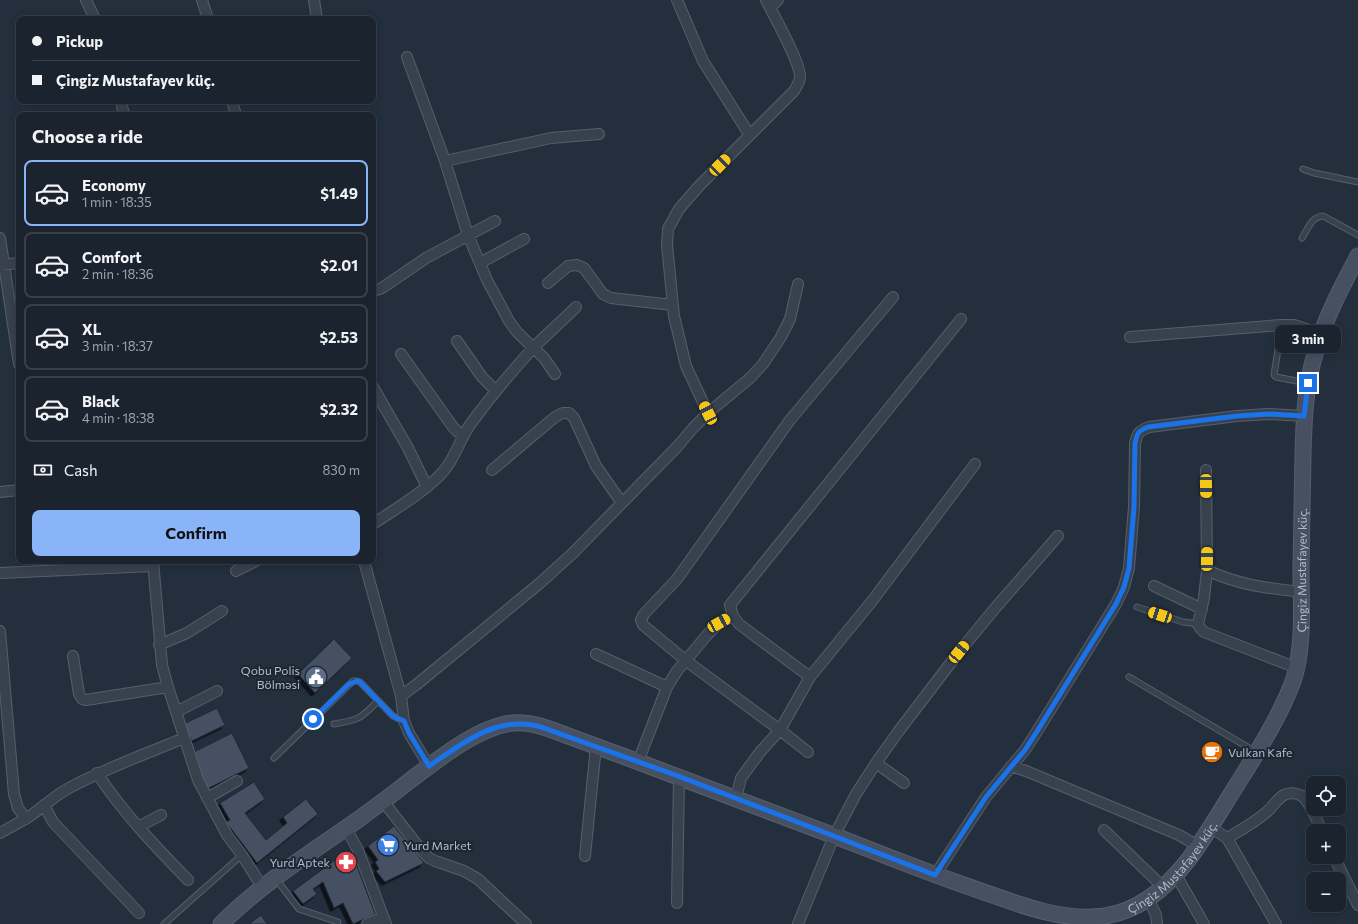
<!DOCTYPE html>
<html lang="en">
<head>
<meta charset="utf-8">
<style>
  body { margin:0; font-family:Commissioner,sans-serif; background:#282f3a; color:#f1f3f6; height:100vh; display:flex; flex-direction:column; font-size:15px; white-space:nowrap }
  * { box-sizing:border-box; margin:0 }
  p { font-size:13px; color:#a0a4aa }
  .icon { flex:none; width:22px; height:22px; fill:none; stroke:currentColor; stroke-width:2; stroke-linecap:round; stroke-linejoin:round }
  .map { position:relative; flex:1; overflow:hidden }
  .panel { position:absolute; left:16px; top:112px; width:360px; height:452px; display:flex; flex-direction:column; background:#1b232e; border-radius:8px; box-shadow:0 2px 10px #0003,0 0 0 1px #39404a }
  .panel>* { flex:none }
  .guide { position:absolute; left:16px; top:16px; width:360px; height:88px; border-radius:8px; box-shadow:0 2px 10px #0003,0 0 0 1px #39404a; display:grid; align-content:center; height:88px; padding:0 16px; background:#1b232e }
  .controls { position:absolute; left:1306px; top:776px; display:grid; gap:8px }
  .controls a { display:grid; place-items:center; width:40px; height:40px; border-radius:8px; background:#1b232e; box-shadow:0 2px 10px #0003,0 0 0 1px #39404a; font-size:20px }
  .end { position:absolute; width:18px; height:18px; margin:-9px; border:5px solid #1a73e8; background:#fff; box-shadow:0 0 0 2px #fff }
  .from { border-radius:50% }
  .bubble { position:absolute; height:28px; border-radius:8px; background:#1b232e; box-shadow:0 2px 10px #0003,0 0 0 1px #39404a; font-size:13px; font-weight:700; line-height:28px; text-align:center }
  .car { position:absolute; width:12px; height:24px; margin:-12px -6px; border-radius:5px; box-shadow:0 0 3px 1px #0007; background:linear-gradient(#f5c518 24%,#345 0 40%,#f5c518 0 76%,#345 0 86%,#f5c518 0) }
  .guide b { display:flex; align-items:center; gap:14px; height:38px; font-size:15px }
  .guide b+b { border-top:1px solid #39404a }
  .guide i { width:10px; height:10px; background:#f1f3f6 }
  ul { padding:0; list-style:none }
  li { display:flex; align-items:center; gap:12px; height:66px; margin:0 8px 6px; padding:0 8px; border:2px solid #39404a; border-radius:8px }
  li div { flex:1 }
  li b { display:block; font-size:15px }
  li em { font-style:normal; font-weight:700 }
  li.active { border-color:#8ab4f8 }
  li>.icon { width:36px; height:36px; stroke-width:1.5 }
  h2 { padding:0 16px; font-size:18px; line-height:48px }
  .pay { display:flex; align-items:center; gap:10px; height:44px; padding:0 16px; font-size:15px }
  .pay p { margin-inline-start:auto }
  .action { display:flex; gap:8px; margin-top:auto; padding:8px 16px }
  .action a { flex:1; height:46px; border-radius:8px; background:#8ab4f8; color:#111; font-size:16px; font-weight:700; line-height:46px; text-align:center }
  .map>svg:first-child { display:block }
  .building { fill:#455162; stroke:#1f2835; filter:url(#shadow) }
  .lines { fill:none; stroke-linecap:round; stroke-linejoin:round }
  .lane-casing { stroke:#565f6c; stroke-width:7 }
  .street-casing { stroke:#565f6c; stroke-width:12 }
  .secondary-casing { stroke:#565f6c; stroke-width:17 }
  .lane { stroke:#38414e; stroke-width:5 }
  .street { stroke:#38414e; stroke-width:10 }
  .secondary { stroke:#465061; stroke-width:15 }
  .route { stroke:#1a73e8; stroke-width:5 }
  .labels { text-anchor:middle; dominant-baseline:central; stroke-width:4; stroke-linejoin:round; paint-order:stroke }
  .street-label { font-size:12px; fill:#b4bcc9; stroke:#1d2633 }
  .poi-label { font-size:12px; fill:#b4bcc9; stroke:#1d2633; text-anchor:end }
</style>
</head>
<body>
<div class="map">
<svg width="1358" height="924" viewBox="0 0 1358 924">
  <defs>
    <filter id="shadow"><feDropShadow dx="-3.5" dy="3.5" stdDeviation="0" flood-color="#0009"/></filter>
  </defs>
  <rect width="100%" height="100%" fill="#242f3e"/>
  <!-- building -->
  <path class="building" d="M 334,639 L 352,658 L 315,693 L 298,674 Z
    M 217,708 L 225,725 L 192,741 L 184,724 Z
    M 232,733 L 249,768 L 207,789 L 190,754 Z
    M 254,782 L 265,799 L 245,813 L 266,840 L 287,823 L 283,817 L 306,799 L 318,814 L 257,863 L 226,822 L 230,820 L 220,803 Z
    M 394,826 L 424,863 L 385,882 L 376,871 L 379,869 L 375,862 L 378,860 L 368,846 Z
    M 346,852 L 352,853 L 375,914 L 353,924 L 343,903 L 334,908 L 323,882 L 313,889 L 317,894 L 303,904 L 293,891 Z
    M 261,915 L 267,924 L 249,924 Z"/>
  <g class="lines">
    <!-- lane casing -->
    <g class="lane-casing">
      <path id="lane" d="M 1303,169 L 1314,173 L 1358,182
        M 1302,238 C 1308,229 1311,217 1323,216 L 1358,235
        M 1279,343 L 1274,375 L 1276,377 L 1307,383
        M 1137,607 L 1183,622 L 1198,624
        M 1129,677 L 1256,752
        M 334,724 C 359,720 360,719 378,701
        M 274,758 L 353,681 L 357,681 L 360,682 L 393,716 L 404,721
        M 276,879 L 299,909 L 338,922
        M 164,924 L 242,855"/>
    </g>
    <!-- street casing -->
    <g class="street-casing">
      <path id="street" d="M 86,0 L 95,19
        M 202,0 L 208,19
        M 314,0 L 317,19
        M 677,0 L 703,61 L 749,134
        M 770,8 L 778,0
        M 407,57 L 445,161 L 468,235 L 487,280 L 509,321 L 517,332 L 544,358 L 555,374
        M 121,101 L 124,115
        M 232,101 L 236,115
        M 445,161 L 551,138 L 599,134
        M 0,238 L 19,364
        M 480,263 L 524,239
        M 0,265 L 19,263
        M 548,283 L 568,266 L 577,265 L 584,268 L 603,294 L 611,298 L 673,305
        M 373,290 L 376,290 L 382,288 L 426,258 L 495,221
        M 1130,337 L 1281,325 L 1294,325 L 1321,334
        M 457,341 L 482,377 L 496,391
        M 401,354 L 453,427 L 462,436
        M 373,387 L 408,448 L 427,487
        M 708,413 L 686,366 L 674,316 L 667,245 L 668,229 L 679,209 L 700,185 L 794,91 C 796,87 800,82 800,77 C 800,61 774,16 766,0
        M 492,470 L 555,417 L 563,413 L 569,413 L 574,418 L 596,466 L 622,503
        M 1206,470 L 1207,570 L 1204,598 L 1198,624 L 1200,628 L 1204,632 L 1297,668
        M 0,492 L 19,490
        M 373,524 C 395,509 420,495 439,476 C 455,461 459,439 472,422 C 491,396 512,371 534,347 C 547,334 562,321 576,307
        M 153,561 L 162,665 L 168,687 L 198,780 L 227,835 L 242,855 L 263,888
        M 364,561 L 401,696 L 404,721 L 409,733 L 429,766
        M 1207,570 C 1238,585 1267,588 1301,592
        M 236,571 L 256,561
        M 0,573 L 153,566
        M 1154,586 L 1202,609
        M 733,616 L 739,624 L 810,677
        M 0,631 L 14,794 L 18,808 L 26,819
        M 159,645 L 187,633 L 222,611
        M 596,654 L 667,687
        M 73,656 L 79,694 L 82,699 L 86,700 L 168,687
        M 401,696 L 416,685 L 540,583 L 573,553 L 622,503 L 677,447 L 693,428 L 708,413 L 750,378 L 763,364 L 781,337 L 790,319 L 798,284
        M 176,712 L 217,691
        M 808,752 L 780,730 L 685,660 L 643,625 L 641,620 L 644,614 L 677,579 L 790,420 L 893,297
        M 638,762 L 667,687 L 677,671 L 707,635 L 719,623 L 733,616 L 730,605 L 961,319
        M 876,763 L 904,783
        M 1011,766 L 1026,771 L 1179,835 L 1198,846
        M 97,773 C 123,813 155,846 188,880
        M 207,798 L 237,781
        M 736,798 L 741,778 L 760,752 L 780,730 L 810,677 L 872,601 L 975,464
        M 383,801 L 422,851 L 429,858 L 435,861 L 464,871 L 478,879 L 526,924
        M 44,805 L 53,822 L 139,913
        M 138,827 L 161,815
        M 1210,827 L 1227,838 L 1276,924
        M 346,828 L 358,850 L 386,924
        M 1104,830 L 1163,887
        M 0,833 C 9,828 18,823 27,818 C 41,809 54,796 69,788 C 106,768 146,754 184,738
        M 1227,838 C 1241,830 1256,822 1269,810 C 1274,805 1277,799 1284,795 C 1289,792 1297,793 1302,796 C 1310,802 1317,821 1322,831
        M 585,856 L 596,746
        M 1334,857 L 1358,905
        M 935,875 L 986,797 L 1025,750 L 1036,733 L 1116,604 L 1124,587 L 1129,568 L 1134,507 L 1135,444 C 1137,433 1139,431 1149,427 L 1237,416 L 1268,414 L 1304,416
        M 1176,875 L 1204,924
        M 1148,898 L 1156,915 L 1157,924
        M 677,903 L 679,776
        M 367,924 L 383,917
        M 798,924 L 834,836 L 856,794 L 876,763 L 898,732 L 959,652 L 996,607 L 1058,536"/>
    </g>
    <!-- secondary casing -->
    <g class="secondary-casing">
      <g id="secondary">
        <path id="s1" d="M 221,924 C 262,883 312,852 359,819 C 375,807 392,795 408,782 C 435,762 478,726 513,723 C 533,721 552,730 571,737 C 590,744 609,751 628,758 C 699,785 770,811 840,838 C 886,856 931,874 978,890 C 1018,904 1061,922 1105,916 C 1139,911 1168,886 1189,859 C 1206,836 1221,810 1236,786 C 1252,761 1267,737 1280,711 C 1286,698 1293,685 1296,671 C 1304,637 1301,601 1301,567 C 1302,529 1302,492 1303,454 C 1304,419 1305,385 1316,351 C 1325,318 1342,286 1358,256"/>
      </g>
    </g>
    <!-- lane -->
    <use href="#lane" class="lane"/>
    <!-- street -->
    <use href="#street" class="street"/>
    <!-- secondary -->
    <use href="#secondary" class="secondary"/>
  </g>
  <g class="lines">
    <!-- route -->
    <path class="route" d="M 313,719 L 349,684 L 357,681 L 360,682 L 393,716 L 404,721 L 409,733 L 429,766 C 463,743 495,716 538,726 L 678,776 L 935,875 L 986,797 L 1025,750 L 1036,733 L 1116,604 L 1124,587 L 1129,568 L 1134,507 L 1135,444 C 1137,433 1138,431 1148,427 L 1237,416 L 1268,414 L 1304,416 L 1308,383"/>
  </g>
  <!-- icons -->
  <defs>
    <g id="civic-disc" transform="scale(1.15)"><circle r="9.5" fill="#5c6f8a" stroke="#1d2633"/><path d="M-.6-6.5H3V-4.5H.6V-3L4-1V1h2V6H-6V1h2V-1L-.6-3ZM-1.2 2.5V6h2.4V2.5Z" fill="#fff"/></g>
    <g id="cafe-disc" transform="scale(1.15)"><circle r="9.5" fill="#e8710a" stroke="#1d2633"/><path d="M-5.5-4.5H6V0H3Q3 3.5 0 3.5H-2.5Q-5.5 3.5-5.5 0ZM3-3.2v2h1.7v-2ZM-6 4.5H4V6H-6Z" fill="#fff"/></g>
    <g id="supermarket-disc" transform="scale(1.15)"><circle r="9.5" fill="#3f7fe0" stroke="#1d2633"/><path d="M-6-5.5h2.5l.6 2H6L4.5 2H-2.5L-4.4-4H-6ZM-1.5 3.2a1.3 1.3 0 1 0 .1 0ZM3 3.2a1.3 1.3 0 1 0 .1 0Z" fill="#fff"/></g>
    <g id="pharmacy-disc" transform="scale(1.15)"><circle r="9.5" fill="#e0444e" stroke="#1d2633"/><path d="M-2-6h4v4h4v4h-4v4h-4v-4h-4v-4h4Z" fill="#fff"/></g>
  </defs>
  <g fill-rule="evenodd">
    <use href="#civic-disc" x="316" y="677"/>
    <use href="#cafe-disc" x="1212" y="752"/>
    <use href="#supermarket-disc" x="388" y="845"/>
    <use href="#pharmacy-disc" x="346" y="862"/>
  </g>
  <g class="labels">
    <!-- street labels -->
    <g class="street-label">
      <text stroke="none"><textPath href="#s1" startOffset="1405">Çingiz Mustafayev küç.</textPath></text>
      <text stroke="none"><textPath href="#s1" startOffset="1069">Çingiz Mustafayev küç.</textPath></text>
    </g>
    <!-- poi labels -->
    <g class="poi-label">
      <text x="300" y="670">Qobu Polis<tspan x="300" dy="14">Bölməsi</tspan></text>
      <text x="1228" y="752" text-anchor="start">Vulkan Kafe</text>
      <text x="404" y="845" text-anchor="start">Yurd Market</text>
      <text x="330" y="862">Yurd Aptek</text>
    </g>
  </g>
</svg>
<div class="controls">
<a><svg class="icon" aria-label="locate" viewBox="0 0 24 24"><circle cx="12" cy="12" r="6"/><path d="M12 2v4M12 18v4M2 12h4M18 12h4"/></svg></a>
<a>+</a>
<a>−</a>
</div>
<i class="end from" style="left:313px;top:719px"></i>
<i class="end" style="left:1308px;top:383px"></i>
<div class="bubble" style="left:1275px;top:325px;width:66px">3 min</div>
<i class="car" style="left:720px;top:165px;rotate:44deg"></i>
<i class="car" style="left:708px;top:413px;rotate:333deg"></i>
<i class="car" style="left:1206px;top:486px;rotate:179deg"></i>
<i class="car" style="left:1207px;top:559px;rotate:1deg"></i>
<i class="car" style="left:1160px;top:615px;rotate:288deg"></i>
<i class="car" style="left:719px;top:623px;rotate:61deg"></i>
<i class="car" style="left:959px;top:652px;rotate:39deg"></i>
<div class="guide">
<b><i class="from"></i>Pickup</b>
<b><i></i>Çingiz Mustafayev küç.</b>
</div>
<section class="panel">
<h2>Choose a ride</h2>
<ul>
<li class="active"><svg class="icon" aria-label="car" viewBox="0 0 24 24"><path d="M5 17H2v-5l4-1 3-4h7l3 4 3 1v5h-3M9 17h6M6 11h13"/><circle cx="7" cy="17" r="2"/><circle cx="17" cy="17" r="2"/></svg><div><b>Economy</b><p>1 min · 18:35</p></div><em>$1.49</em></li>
<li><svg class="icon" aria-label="car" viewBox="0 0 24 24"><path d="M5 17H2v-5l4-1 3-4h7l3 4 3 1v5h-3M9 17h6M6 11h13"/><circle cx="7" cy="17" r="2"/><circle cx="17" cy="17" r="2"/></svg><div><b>Comfort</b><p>2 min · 18:36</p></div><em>$2.01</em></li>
<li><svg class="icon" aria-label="car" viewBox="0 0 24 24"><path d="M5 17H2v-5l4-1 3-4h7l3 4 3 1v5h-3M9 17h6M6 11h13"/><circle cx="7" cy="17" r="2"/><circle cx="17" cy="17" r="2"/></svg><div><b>XL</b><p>3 min · 18:37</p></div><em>$2.53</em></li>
<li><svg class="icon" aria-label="car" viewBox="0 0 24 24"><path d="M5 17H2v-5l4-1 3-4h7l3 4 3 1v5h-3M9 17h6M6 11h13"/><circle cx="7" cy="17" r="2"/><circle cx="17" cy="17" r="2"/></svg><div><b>Black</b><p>4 min · 18:38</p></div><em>$2.32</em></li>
</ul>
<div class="pay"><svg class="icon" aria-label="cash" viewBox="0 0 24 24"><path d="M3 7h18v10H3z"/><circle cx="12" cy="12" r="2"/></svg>Cash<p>830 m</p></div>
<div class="action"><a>Confirm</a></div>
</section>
</div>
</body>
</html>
